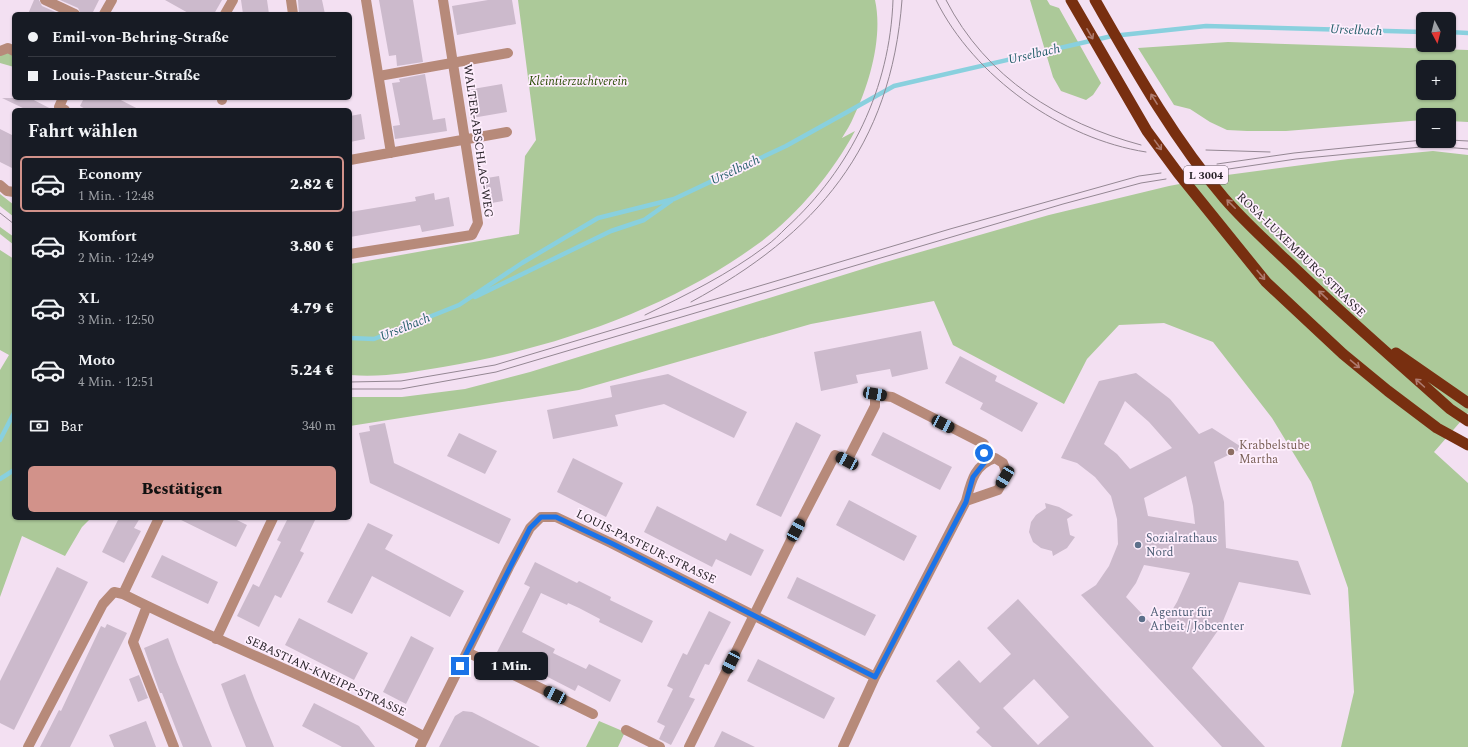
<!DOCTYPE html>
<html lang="de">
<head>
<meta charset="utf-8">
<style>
  body { margin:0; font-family:Spectral,serif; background:#20242c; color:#f1f3f6; height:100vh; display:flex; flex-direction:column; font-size:15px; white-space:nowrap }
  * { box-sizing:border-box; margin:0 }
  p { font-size:13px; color:#9ea1a6 }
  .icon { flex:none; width:22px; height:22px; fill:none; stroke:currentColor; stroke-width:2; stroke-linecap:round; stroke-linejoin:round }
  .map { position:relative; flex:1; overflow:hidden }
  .sheet { position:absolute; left:12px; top:108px; width:340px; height:412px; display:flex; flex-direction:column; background:#171b24; border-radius:6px; box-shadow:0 1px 3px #0004 }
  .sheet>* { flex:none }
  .guide { position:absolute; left:12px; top:12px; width:340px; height:88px; border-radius:6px; box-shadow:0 1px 3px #0004; display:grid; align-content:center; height:88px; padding:0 16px; background:#171b24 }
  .needle { width:26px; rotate:173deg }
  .buttons { position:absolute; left:1416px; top:12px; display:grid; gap:8px }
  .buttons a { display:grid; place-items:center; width:40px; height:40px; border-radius:6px; background:#171b24; box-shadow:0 1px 3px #0004; font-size:20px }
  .end { position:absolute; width:18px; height:18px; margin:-9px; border:5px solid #1a73e8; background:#fff; box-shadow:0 0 0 2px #fff }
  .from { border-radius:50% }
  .bubble { position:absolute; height:28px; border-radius:6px; background:#171b24; box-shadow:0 1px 3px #0004; font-size:13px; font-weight:800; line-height:28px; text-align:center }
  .car { position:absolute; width:12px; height:24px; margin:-12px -6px; border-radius:5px; box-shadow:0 0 3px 1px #0007; background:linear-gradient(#222 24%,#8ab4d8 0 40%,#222 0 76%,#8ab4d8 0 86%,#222 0) }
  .guide b { display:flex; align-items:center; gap:14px; height:38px; font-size:15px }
  .guide b+b { border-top:1px solid #363941 }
  .guide i { width:10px; height:10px; background:#f1f3f6 }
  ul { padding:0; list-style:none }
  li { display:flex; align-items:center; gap:12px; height:56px; margin:0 8px 6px; padding:0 8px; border:2px solid transparent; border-radius:6px }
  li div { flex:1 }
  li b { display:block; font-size:15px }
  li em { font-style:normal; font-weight:800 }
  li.on { border-color:#d2928a }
  li>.icon { width:36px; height:36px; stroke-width:1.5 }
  h2 { padding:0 16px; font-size:18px; line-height:48px }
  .pay { display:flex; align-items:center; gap:10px; height:44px; padding:0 16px; font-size:15px }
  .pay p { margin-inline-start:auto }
  .cta { display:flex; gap:8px; margin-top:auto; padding:8px 16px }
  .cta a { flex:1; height:46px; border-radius:6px; background:#d2928a; color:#111; font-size:16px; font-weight:800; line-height:46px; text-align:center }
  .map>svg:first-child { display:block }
  .green { fill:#acc999; fill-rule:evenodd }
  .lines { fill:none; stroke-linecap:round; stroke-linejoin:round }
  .stream { stroke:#89d0de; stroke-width:4.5 }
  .building { fill:#ccbacc; fill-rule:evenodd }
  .minor { stroke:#b78a7a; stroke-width:10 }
  .trunk { stroke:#782f10; stroke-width:11 }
  .tram { stroke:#948793; stroke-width:1 }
  .oneway { stroke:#ae7b6f }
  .route { stroke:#1a73e8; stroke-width:5 }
  .education-dot { fill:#8d6e63; stroke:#feeefd; stroke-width:1.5 }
  .service-dot { fill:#5c6f8a; stroke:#feeefd; stroke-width:1.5 }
  .labels { text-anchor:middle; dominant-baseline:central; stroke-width:3.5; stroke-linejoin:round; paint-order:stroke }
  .shield { fill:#feeefd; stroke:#665d66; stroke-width:1 }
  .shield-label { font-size:11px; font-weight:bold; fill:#251f25 }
  .park-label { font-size:12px; font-style:italic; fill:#284b02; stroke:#feeefd }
  .street-label { font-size:12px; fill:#251f25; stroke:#feeefd }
  .education-label { font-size:12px; fill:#785e54; stroke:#feeefd; text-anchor:start }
  .service-label { font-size:12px; fill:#4e5e75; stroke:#feeefd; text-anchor:start }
  .water-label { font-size:13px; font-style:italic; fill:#255f6a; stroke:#feeefd }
</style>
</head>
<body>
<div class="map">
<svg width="1468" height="747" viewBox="0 0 1468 747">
  <rect width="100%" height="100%" fill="#f3e0f2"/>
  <!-- green -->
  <path class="green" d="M 518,0 L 875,0 C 883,36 870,83 854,116 C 851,124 846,131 842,138 L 855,131 C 833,172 799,213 762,241 C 670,309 555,348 443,367 C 413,372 381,378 350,375 L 350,264 L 519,234 L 525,156 L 536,140 Z
    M 1030,0 L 1047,0 L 1050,5 L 1059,8 L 1101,83 L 1093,95 L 1086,100 L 1061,91 L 1053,77 Z
    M 1228,42 L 1468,50 L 1468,122 L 1449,121 L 1449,115 L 1423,115 L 1423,120 L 1286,131 L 1247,131 L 1227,130 L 1210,122 L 1190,109 L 1174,105 L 1138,48 ZM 1423,67 L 1449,67 L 1449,93 L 1423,93 Z
    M 7,52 L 14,56 L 14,67 L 0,63 L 0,54 Z
    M 1433,151 L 1468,155 L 1468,413 L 1434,452 L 1468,483 L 1468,747 L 1341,747 L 1354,692 L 1348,588 L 1311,482 L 1272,418 L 1213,342 L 1164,323 L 1119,325 L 1087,359 L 1064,404 L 953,345 L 934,301 L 811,324 L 579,390 L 350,426 L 350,397 L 402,397 L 465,389 L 530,372 L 882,263 L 1049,215 L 1169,186 L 1227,175 L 1348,159 Z
    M 0,194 L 14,205 L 14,217 L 0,206 Z
    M 0,227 L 14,237 L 14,245 L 0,234 Z
    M 0,250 L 14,259 L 14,518 L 91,518 L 82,527 L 65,556 L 22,536 L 0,597 L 0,370 L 9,355 L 0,350 Z
    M 599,721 L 625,732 L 618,747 L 586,747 Z"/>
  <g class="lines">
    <!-- stream -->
    <path class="stream" d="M 1449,32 L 1468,33
      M 475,297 L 611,231 L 644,220 L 671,201
      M 350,338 L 374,339 L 459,305 L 522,263 L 598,218 L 674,199 L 786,146 L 894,86 L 1112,36 L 1206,26 L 1423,32
      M 0,440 L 14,413
      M 0,479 L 14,470"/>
  </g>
  <!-- building -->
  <path class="building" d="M 34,0 L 39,0 L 42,6 L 60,14 L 28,14 Z
    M 60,0 L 99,0 L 92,14 L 81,14 L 78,8 Z
    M 165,0 L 222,0 L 214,14 L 190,14 Z
    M 241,0 L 267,0 L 269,14 L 243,14 Z
    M 298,0 L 322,0 L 325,14 L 299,14 Z
    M 379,0 L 413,0 L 423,62 L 397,66 L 396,55 L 389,56 Z
    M 488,0 L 512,0 L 516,24 L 457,35 L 452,6 Z
    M 425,74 L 433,120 L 445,118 L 447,131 L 395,139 L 393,126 L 400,125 L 392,83 L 400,82 L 399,79 Z
    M 502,84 L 507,112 L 472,118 L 467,90 Z
    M 2,98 L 30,98 L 53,110 L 27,110 Z
    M 84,98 L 117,98 L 140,110 L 87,110 L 80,106 Z
    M 361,114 L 365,139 L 350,142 L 350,116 Z
    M 0,129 L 14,136 L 14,169 L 0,162 Z
    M 499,176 L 503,201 L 486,204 L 481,179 Z
    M 434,193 L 435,200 L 449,197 L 454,226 L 422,232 L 420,225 L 350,237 L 350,212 L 416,201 L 415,197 Z
    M 921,331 L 928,369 L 892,377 L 890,369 L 856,375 L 858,383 L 821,391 L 814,352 Z
    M 960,356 L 997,376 L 995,381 L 1038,403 L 1022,432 L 980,409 L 983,403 L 945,383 Z
    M 1136,373 L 1170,399 L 1199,434 L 1212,428 L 1243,448 L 1214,462 L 1224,502 L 1226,548 L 1298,561 L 1311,595 L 1239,582 L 1221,626 L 1192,668 L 1265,747 L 1222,747 L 1081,595 L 1096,585 L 1109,566 L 1118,544 L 1117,519 L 1111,496 L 1095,477 L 1077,463 L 1061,458 L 1099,381 ZM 1125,401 L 1149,422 L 1172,448 L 1130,469 L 1117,454 L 1104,444 ZM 1186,476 L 1193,506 L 1195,524 L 1148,516 L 1144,498 ZM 1144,565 L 1190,573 L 1177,602 L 1159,632 L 1126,597 L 1136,583 Z
    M 668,374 L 747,412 L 734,438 L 664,404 L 615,415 L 618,426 L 553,439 L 547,410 L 612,397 L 610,386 Z
    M 796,422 L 821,435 L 781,517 L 756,505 Z
    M 385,423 L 394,463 L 511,519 L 499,544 L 370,483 L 359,433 L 370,431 L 369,426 Z
    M 883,432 L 952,467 L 940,490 L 871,455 Z
    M 459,433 L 497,451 L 485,474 L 447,456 Z
    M 573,458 L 623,483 L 606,517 L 557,492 Z
    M 849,500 L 917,536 L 904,561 L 836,525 Z
    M 1045,503 L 1059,507 L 1073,515 L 1067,519 L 1070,535 L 1075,537 L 1067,548 L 1053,556 L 1052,551 L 1041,548 L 1033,542 L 1029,532 L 1031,522 L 1036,515 L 1046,508 Z
    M 657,506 L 726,541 L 730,533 L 764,550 L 751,576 L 716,559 L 712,567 L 644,532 Z
    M 119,518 L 140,518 L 134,528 L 141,531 L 124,563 L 102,552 Z
    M 177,518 L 233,518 L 247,525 L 236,547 Z
    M 288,518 L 316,518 L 300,551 L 304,553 L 281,598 L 275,595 L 259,627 L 237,616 L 253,584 L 259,587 L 281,542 L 277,540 Z
    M 368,523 L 393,535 L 385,549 L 464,591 L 450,617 L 372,576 L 352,614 L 327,602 Z
    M 162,555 L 218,582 L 208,604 L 151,577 Z
    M 535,562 L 577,583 L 579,581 L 611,597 L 610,600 L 653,621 L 642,643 L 599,622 L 600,619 L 579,608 L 568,603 L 567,605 L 541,593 L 522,632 L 555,649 L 553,653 L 586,669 L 589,664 L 621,680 L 610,702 L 578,685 L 575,691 L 542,674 L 544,671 L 510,654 L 506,662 L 495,656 L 530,587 L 524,584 Z
    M 57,567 L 88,582 L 14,730 L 0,723 L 0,681 Z
    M 797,577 L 876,615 L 865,636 L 787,598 Z
    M 1018,599 L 1154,747 L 992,747 L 976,732 L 980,728 L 936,681 L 959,660 L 980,683 L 1011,654 L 987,628 ZM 1034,679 L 1069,717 L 1038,745 L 1003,708 Z
    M 709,611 L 731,622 L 709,665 L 705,664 L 689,697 L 695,699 L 671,745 L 659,739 L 665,726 L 657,722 L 673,689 L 667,686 L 683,653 L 687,655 Z
    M 299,618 L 368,653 L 354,680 L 285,645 Z
    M 107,624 L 127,633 L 70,747 L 40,747 L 59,710 L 61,711 L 101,626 L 105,628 Z
    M 411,636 L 434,648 L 406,704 L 383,692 Z
    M 168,638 L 177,662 L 212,747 L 183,747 L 162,693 L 160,693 L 144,648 Z
    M 758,659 L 835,698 L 824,719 L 747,681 Z
    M 245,674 L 254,698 L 274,747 L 246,747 L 230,708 L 221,684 Z
    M 139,675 L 148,698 L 138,702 L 129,679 Z
    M 314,703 L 359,726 L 375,747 L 342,747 L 302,726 Z
    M 463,711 L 472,712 L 540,747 L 439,747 L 455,716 Z
    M 146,721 L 156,747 L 114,747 L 109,735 Z
    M 722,731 L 755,747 L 714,747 Z"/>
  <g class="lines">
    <!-- minor -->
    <path class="minor" d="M 45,0 L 75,14
      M 291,0 L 293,14
      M 366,0 L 391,153
      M 104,14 L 112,0
      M 225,14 L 233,0
      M 0,51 L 8,48 L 14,51
      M 379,76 L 508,53
      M 63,98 L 59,107 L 65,110
      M 222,98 L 222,100
      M 350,160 L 507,132
      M 0,185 L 7,191 L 14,192
      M 350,254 L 472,235 L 478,223 L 443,0
      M 123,594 L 159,518
      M 147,606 L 133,642 L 174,747
      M 216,639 L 273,518
      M 467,652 L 593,714
      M 626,730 L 660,747
      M 28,747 L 103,604 L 114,592 L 123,594 C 222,644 327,684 425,737
      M 420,747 L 509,567 L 530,528 L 541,517 L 556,517 L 611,543 L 875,677
      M 689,747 L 796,530 L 835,455 L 847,461 L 875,406 L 875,395 L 892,397 L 984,444 L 985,462
      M 843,747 L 875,677 L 966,501 C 971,482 974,465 995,458 L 1003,463 L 1007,474 L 998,490 L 966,501"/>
    <!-- trunk -->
    <path class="trunk" d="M 1071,0 L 1147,131 L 1178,173 L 1266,282 L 1343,354 L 1388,391 L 1437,428 L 1468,445
      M 1095,0 C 1134,68 1173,138 1224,198 C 1248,226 1277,251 1304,277 C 1351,322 1401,365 1450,409 L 1468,421
      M 1396,353 L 1468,403"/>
    <!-- tram -->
    <path class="tram" d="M 936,0 C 974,77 1062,139 1146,152
      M 946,0 C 986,78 1059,123 1141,145
      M 1449,140 L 1468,141
      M 1206,150 L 1270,152
      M 1217,164 L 1294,153 L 1423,140
      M 1222,170 L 1296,159 L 1432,146 L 1468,149
      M 0,213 L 14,224
      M 691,302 C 817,234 891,147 902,0
      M 645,315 C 686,295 729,274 766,246 C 773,241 780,234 786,228 C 851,169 890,88 893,0
      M 350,382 L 401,381 L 495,365 L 950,229 L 1139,176 L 1161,173
      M 350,389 L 401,389 L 496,372 L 1063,204 L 1141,183 L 1166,179"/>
  </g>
  <!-- one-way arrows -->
  <defs><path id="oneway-shaft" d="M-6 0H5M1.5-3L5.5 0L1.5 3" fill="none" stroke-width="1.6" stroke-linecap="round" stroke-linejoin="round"/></defs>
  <g class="oneway">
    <use href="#oneway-shaft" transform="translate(1090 34) rotate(60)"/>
    <use href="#oneway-shaft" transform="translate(1154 99) rotate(-122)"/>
    <use href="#oneway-shaft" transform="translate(1158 145) rotate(54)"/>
    <use href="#oneway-shaft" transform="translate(1231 204) rotate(-135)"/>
    <use href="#oneway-shaft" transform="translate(1261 275) rotate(50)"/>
    <use href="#oneway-shaft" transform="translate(1323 295) rotate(-137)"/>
    <use href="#oneway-shaft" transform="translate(1355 364) rotate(40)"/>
    <use href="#oneway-shaft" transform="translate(1420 383) rotate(-138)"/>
  </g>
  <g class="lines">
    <!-- route -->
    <path class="route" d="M 460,666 L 530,528 L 541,517 L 556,517 L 611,543 L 875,677 L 966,502 L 973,477 L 985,462 L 984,453"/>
  </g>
  <!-- markers -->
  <circle class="education-dot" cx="1231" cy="452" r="4"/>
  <g class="service-dot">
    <circle cx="1138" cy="545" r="4"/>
    <circle cx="1142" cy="619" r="4"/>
  </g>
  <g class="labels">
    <!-- shield labels -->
    <rect class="shield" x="1184" y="166" width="44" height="18" rx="3"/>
    <g class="shield-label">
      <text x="1206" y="175">L 3004</text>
    </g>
    <!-- park labels -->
    <g class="park-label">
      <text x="578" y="81">Kleintierzuchtverein</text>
    </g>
    <!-- street labels -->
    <g class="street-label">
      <text transform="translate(478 141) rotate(82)">WALTER-ABSCHLAG-WEG</text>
      <text transform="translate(1301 255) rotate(44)">ROSA-LUXEMBURG-STRASSE</text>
      <text transform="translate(646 547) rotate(26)">LOUIS-PASTEUR-STRASSE</text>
      <text transform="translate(326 676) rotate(25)">SEBASTIAN-KNEIPP-STRASSE</text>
    </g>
    <!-- education labels -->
    <g class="education-label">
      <text x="1239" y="445">Krabbelstube<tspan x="1239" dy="14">Martha</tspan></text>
    </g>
    <!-- service labels -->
    <g class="service-label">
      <text x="1146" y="538">Sozialrathaus<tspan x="1146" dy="14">Nord</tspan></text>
      <text x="1150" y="612">Agentur für<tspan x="1150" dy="14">Arbeit / Jobcenter</tspan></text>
    </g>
    <!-- water labels -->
    <g class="water-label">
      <text transform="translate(1356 30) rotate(2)">Urselbach</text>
      <text transform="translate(1034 54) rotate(-13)">Urselbach</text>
      <text transform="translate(735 170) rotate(-25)">Urselbach</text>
      <text transform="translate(405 327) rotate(-22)">Urselbach</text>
    </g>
  </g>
</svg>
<div class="buttons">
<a><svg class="needle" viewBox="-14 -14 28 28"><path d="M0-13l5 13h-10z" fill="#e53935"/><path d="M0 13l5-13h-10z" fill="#9ea1a6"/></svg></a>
<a>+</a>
<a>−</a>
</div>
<i class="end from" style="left:984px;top:453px"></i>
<i class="end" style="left:460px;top:666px"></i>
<div class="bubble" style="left:474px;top:652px;width:74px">1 Min.</div>
<i class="car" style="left:875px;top:394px;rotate:100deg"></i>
<i class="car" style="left:943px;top:424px;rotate:117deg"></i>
<i class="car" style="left:847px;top:461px;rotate:298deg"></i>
<i class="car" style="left:1005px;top:477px;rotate:211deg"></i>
<i class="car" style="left:796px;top:530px;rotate:28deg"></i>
<i class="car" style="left:731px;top:662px;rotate:207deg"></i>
<i class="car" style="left:555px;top:695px;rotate:297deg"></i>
<div class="guide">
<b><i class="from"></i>Emil-von-Behring-Straße</b>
<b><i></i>Louis-Pasteur-Straße</b>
</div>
<section class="sheet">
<h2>Fahrt wählen</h2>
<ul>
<li class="on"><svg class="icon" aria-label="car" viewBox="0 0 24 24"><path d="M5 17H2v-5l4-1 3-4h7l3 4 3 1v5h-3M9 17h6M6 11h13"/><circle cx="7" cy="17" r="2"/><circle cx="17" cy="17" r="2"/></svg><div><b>Economy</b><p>1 Min. · 12:48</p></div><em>2.82 €</em></li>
<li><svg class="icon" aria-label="car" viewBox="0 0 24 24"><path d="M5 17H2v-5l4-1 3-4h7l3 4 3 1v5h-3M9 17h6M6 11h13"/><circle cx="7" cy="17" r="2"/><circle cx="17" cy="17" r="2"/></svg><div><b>Komfort</b><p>2 Min. · 12:49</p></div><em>3.80 €</em></li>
<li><svg class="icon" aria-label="car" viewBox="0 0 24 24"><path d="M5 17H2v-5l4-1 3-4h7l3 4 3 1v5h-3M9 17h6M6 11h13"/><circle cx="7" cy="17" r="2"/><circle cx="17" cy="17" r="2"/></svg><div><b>XL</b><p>3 Min. · 12:50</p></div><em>4.79 €</em></li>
<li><svg class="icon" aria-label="car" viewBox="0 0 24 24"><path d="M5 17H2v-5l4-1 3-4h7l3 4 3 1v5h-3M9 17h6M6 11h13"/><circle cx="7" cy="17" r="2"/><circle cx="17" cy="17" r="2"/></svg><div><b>Moto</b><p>4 Min. · 12:51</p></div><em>5.24 €</em></li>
</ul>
<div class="pay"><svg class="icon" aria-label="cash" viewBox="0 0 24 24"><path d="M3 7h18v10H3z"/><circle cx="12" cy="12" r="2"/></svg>Bar<p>340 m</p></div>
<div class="cta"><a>Bestätigen</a></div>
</section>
</div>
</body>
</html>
